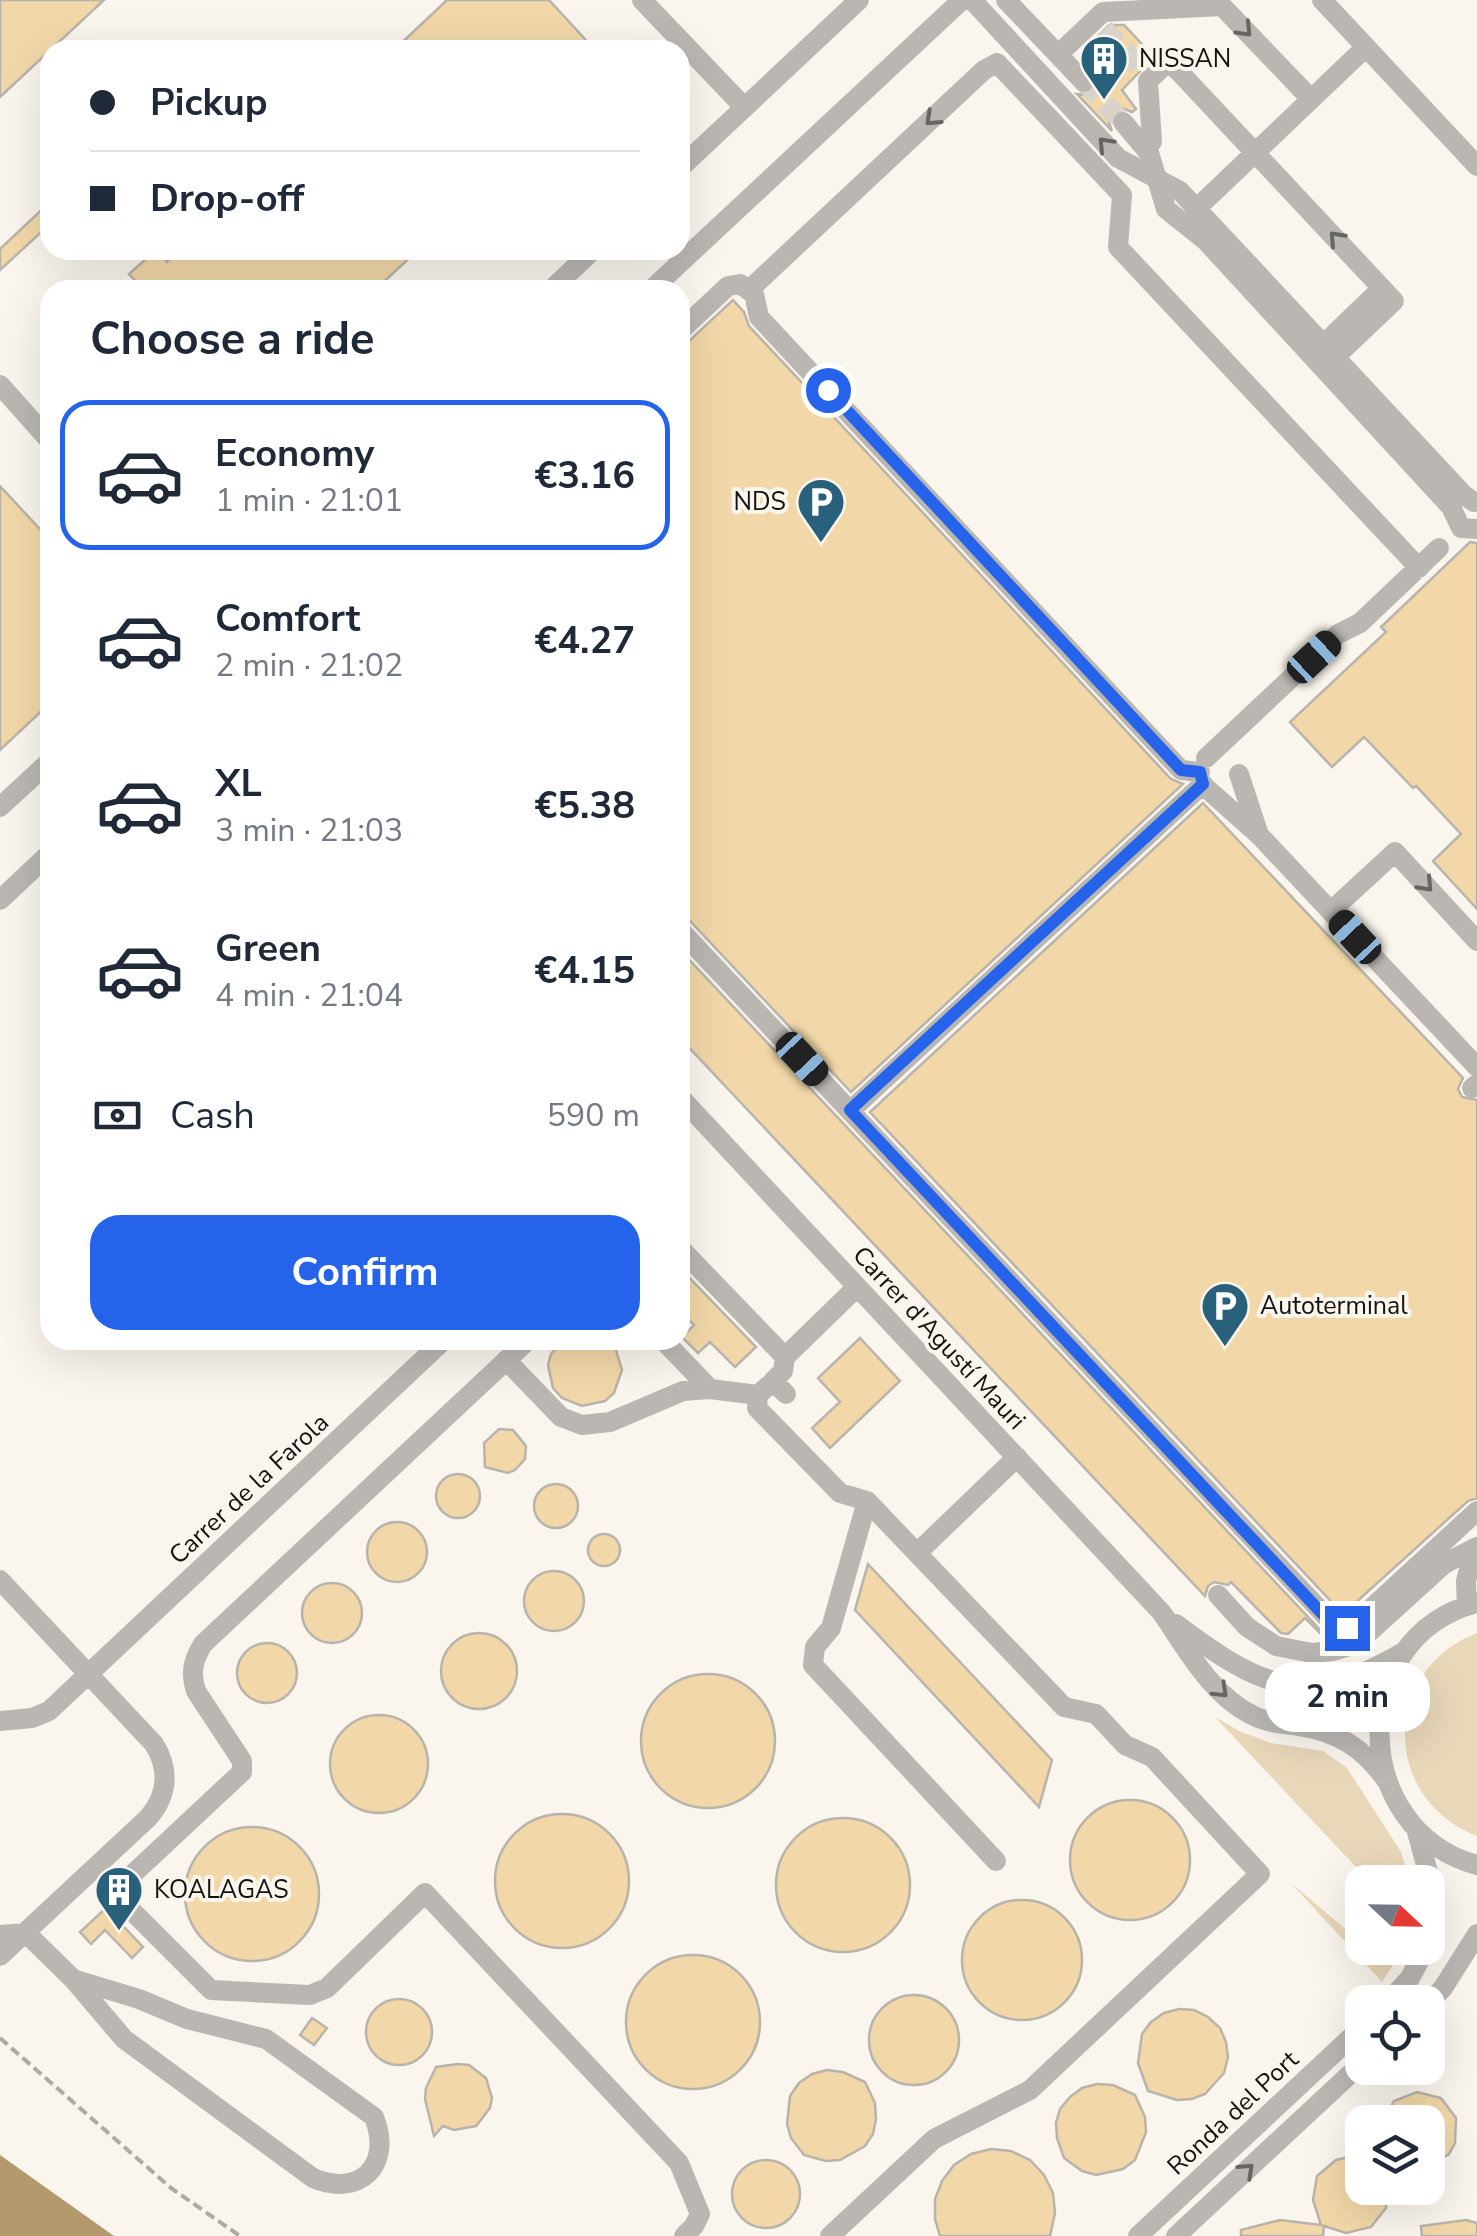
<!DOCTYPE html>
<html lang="en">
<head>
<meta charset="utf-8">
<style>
  body { margin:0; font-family:"Nunito Sans",sans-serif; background:#f6f6f7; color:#1f2937; height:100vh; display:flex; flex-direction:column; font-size:38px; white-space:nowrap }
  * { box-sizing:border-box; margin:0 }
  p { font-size:32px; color:#747a83 }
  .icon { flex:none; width:55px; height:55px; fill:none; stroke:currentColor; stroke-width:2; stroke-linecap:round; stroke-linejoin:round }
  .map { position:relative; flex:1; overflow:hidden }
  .side { position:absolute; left:40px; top:280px; width:650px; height:1070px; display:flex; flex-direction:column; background:#fff; border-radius:30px; box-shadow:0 10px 40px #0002 }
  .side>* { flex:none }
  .hud { position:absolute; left:40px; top:40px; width:650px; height:220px; border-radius:30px; box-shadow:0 10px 40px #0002; display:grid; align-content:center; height:220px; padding:0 50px; background:#fff }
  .needle { width:65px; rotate:112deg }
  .controls { position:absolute; left:1345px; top:1865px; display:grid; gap:20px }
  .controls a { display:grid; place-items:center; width:100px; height:100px; border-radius:20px; background:#fff; box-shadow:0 10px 40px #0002; font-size:50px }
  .end { position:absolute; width:45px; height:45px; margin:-22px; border:12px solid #2563eb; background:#fff; box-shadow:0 0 0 5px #fff }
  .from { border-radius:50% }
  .bubble { position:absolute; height:70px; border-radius:30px; background:#fff; box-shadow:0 10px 40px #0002; font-size:32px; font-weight:700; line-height:70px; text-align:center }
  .car { position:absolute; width:30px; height:60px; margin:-30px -15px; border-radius:12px; box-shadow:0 0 8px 2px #0007; background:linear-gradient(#222 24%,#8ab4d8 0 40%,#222 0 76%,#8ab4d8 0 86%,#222 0) }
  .hud b { display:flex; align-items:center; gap:35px; height:95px; font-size:38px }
  .hud b+b { border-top:2px solid #e0e1e3 }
  .hud i { width:25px; height:25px; background:#1f2937 }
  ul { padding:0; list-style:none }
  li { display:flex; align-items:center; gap:30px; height:150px; margin:0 20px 15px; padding:0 30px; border:5px solid transparent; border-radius:30px }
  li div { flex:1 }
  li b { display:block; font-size:38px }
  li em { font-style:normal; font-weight:700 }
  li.active { border-color:#2563eb }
  li>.icon { width:90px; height:90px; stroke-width:1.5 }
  h2 { padding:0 50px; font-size:45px; line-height:120px }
  .pay { display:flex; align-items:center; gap:25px; height:110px; padding:0 50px; font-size:38px }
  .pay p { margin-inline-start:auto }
  .cta { display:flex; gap:20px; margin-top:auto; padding:20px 50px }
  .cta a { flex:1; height:115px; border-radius:30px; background:#2563eb; color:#fff; font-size:40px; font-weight:700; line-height:115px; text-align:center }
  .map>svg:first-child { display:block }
  .green { fill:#e8d7b9 }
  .water { fill:#b39a6d }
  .building { fill:#f2d8a8; stroke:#b9b4ab; stroke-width:2.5 }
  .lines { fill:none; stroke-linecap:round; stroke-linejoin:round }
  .minor-tunnel { stroke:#d8d4cc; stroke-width:20; stroke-dasharray:20 10; stroke-linecap:butt }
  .path { stroke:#afaba4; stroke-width:4; stroke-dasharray:10 5; stroke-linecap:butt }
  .minor { stroke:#bab7b3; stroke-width:20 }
  .oneway { stroke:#676562 }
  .route { stroke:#2563eb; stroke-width:12 }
  .labels { text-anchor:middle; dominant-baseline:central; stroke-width:8; stroke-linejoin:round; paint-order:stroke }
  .poi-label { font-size:25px; fill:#141310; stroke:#fbf6ed; text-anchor:start }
  .street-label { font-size:25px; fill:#141310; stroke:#fbf6ed }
</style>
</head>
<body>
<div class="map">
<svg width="1477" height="2236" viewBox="0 0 1477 2236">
  <rect width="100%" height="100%" fill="#fbf6ed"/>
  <!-- green -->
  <path class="green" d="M 1477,1633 L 1477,1836 C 1381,1799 1381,1670 1477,1633 Z
    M 1215,1717 L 1239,1731 L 1271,1743 L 1323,1751 L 1347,1768 L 1401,1852 L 1410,1882 L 1370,1882 Z
    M 1291,1883 L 1362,1943 L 1362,1948 L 1377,1955 L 1383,1948 L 1404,1948 L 1382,1982 Z"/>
  <!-- water -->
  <path class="water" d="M 0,2155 L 114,2236 L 0,2236 Z"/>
  <!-- building -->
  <path class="building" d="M 0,0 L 104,0 L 0,97 Z
    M 447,0 L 549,0 L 595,50 L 394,50 Z
    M 1109,25 L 1124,25 L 1154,57 L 1122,90 L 1136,109 L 1132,112 L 1122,108 L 1114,112 L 1109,123 L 1112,131 L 1077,94 L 1088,95 L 1097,87 L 1095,74 L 1101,68 L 1084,50 Z
    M 50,202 L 50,224 L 0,270 L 0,249 Z
    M 156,250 L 167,262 L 180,250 L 418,250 L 375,290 L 144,290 L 129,274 Z
    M 733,300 L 744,312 L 749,326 L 1171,779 L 1183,784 L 851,1092 L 690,921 L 680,917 L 680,344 L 689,341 Z
    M 0,486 L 50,540 L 50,703 L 0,750 Z
    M 1470,542 L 1477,543 L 1477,909 L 1433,861 L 1461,834 L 1416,786 L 1413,788 L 1364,737 L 1332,767 L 1290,722 L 1386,632 L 1381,627 Z
    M 1203,803 L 1463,1078 L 1458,1089 L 1462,1097 L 1477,1100 L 1477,1498 L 1468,1501 L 1343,1614 L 870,1112 Z
    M 680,950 L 1326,1636 L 1328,1638 L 1325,1638 L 1305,1618 L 1288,1634 L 1281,1633 L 1231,1582 L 1228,1585 L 1214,1582 L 1208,1586 L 1205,1596 L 680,1038 Z
    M 680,1268 L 756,1347 L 735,1367 L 710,1342 L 698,1353 L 682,1337 L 694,1325 L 680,1311 Z
    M 860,1338 L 900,1381 L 830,1448 L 812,1428 L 840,1402 L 818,1378 Z
    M 563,1340 L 608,1340 L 615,1347 L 622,1370 L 614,1393 L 605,1401 L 582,1406 L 562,1398 L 553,1388 L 548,1365 L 551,1354 Z
    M 499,1429 L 513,1430 L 526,1446 L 525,1459 L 515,1470 L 508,1473 L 485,1467 L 484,1443 Z
    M436 1496a22 22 0 1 1 44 0a22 22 0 1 1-44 0Z
    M534 1506a22 22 0 1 1 44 0a22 22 0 1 1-44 0Z
    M367 1552a30 30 0 1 1 60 0a30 30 0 1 1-60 0Z
    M588 1550a16 16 0 1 1 32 0a16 16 0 1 1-32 0Z
    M 868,1564 L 1052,1760 L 1039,1807 L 855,1610 Z
    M524 1601a30 30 0 1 1 60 0a30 30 0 1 1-60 0Z
    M302 1613a30 30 0 1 1 60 0a30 30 0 1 1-60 0Z
    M441 1671a38 38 0 1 1 76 0a38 38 0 1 1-76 0Z
    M237 1673a30 30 0 1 1 60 0a30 30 0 1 1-60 0Z
    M641 1741a67 67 0 1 1 134 0a67 67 0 1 1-134 0Z
    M330 1764a49 49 0 1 1 98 0a49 49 0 1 1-98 0Z
    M1070 1860a60 60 0 1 1 120 0a60 60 0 1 1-120 0Z
    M495 1881a67 67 0 1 1 134 0a67 67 0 1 1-134 0Z
    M776 1885a67 67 0 1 1 134 0a67 67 0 1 1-134 0Z
    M185 1894a67 67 0 1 1 134 0a67 67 0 1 1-134 0Z
    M962 1960a60 60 0 1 1 120 0a60 60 0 1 1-120 0Z
    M 106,1908 L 143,1947 L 132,1958 L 105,1930 L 91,1944 L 80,1932 Z
    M626 2022a67 67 0 1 1 134 0a67 67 0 1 1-134 0Z
    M869 2040a45 45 0 1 1 90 0a45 45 0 1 1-90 0Z
    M366 2032a33 33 0 1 1 66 0a33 33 0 1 1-66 0Z
    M 1179,2009 L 1194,2010 L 1208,2017 L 1220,2028 L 1226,2042 L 1228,2057 L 1224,2073 L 1205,2094 L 1192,2099 L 1177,2100 L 1148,2091 L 1138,2063 L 1142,2034 L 1151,2022 L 1164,2013 Z
    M 312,2018 L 327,2028 L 314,2045 L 300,2035 Z
    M 458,2064 L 469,2065 L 486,2078 L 492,2098 L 490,2108 L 476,2126 L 454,2130 L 443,2126 L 434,2136 L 425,2099 L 426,2088 L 436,2067 Z
    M 827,2070 L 843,2072 L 865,2082 L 875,2103 L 876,2119 L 873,2134 L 865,2146 L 840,2160 L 826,2161 L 804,2155 L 791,2138 L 787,2124 L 790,2096 L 799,2083 L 812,2074 Z
    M 1097,2084 L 1113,2085 L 1135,2095 L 1145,2117 L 1146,2132 L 1135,2160 L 1123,2169 L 1096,2175 L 1082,2171 L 1064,2158 L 1057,2138 L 1056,2123 L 1060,2109 L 1070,2097 L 1082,2088 Z
    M 1417,2092 L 1441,2098 L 1456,2118 L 1455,2143 L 1449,2154 L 1428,2167 L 1428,2122 L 1382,2122 L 1394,2101 Z
    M 991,2149 L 1011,2151 L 1030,2160 L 1044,2175 L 1053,2193 L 1055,2213 L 1050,2236 L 940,2236 L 935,2219 L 935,2199 L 942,2181 L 954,2165 L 971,2154 Z
    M 1348,2157 L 1362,2159 L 1362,2188 L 1387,2188 L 1386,2208 L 1371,2227 L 1346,2233 L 1324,2226 L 1323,2236 L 1241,2236 L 1241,2230 L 1280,2220 L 1321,2225 L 1313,2200 L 1317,2176 L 1336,2160 Z
    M732 2194a34 34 0 1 1 68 0a34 34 0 1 1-68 0Z
    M 1466,2220 L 1477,2223 L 1477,2236 L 1422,2236 L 1421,2226 Z"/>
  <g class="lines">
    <!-- minor-tunnel -->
    <path class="minor-tunnel" d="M 1104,29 L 1144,71
      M 1084,82 L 1123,122"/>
    <!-- path -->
    <path class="path" d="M 0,2038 L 171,2188 L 240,2236"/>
    <!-- minor -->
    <path class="minor" d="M 642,0 L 744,107
      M 972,0 L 1118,158 L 1180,191 L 1464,495 L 1474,502
      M 1006,0 L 1084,82
      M 1322,0 L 1477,166
      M 1066,47 L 1103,12 L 1222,6 L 1311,99
      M 1123,122 L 1149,153 L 1166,209 L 1206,241 L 1451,507 L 1461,528 L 1477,529
      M 1152,142 L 1148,81 L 1169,61 L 1394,301 L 1335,357
      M 680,168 L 859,0
      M 1196,209 L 1366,47
      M 551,290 L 593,250
      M 651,290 L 962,0
      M 749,290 L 984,70 L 997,63 L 1122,195 L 1118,247 L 1419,568
      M 680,331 L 728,286 L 740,284 L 754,294 L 759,317 L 1151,738 L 1181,770 L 1200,772
      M 1323,345 L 1382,288
      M 0,385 L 50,441
      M 1206,758 L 1338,634 L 1360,623 L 1439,548
      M 1205,787 L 1259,835 L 1239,774
      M 0,807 L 50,761
      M 1259,835 L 1477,1067
      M 0,900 L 50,853
      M 1331,911 L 1395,852 L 1477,941
      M 680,930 L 850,1111 L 1203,784
      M 1472,1088 L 1477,1084
      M 680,1097 L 1162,1613 C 1187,1650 1212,1696 1254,1716 C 1268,1723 1284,1724 1299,1726 C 1339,1732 1363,1748 1387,1781
      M 850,1111 L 1336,1627 L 1341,1629 L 1353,1625 L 1477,1511
      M 680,1248 L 785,1357
      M 528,1340 L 203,1644 C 193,1660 190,1673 196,1691 L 242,1761 L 242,1772 L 119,1887 L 118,1897 L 211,1990 L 310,1995 L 327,1988 L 425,1893 L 679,2163 L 700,2214 L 694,2226 L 684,2236
      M 663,1340 L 710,1389 L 758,1395 L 768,1386
      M 506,1360 L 561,1417 L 582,1425 L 610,1422 L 683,1391 L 710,1389
      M 786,1394 L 773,1381 L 783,1371 L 785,1357 L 857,1287
      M 758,1395 L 757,1408 L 840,1493 L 867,1501 L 1064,1707 L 1096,1714 L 1125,1745 L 1152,1757 L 1260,1874 L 1030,2090 L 934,2139 L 830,2236
      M 867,1501 L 831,1628 L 815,1647 L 813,1665 L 996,1861
      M 917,1553 L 1017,1457
      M 0,1580 L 154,1744 C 170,1770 168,1795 148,1818 L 0,1956
      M 1218,1595 L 1247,1627 L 1276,1646 L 1312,1653 L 1333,1651 L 1356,1644 L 1444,1564 L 1477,1547
      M 1477,1603 C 1345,1637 1349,1830 1477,1865
      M 1467,1606 L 1466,1581 L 1475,1548
      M 1176,1624 C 1260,1687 1304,1710 1402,1653
      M 0,1721 L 32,1718 L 49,1711 L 444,1340
      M 1417,1832 L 1431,1883 L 1428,1940
      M 0,1935 L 26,1933 L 73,1979 L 124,2039 L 313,2178 C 360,2198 393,2165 374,2117 L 266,2039 L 187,2019 L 139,1999 L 73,1979
      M 1388,2002 L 1410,1978 L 1426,1948
      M 1428,2003 L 1443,1988 L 1477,1934
      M 1138,2236 L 1362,2027
      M 1176,2236 L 1362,2063"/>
  </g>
  <!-- one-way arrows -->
  <defs><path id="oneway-chevron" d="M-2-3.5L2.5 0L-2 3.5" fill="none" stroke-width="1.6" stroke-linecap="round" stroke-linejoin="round" transform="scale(2.5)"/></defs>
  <g class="oneway">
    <use href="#oneway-chevron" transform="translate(1245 30) rotate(46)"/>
    <use href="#oneway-chevron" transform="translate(932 119) rotate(137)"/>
    <use href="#oneway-chevron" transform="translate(1105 144) rotate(-133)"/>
    <use href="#oneway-chevron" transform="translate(1336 238) rotate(-133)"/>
    <use href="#oneway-chevron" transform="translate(1426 885) rotate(47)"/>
    <use href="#oneway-chevron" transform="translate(1221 1691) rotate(44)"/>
    <use href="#oneway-chevron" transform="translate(1247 2170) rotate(-43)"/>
  </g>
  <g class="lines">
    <!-- route -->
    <path class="route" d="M 828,390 L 1181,770 L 1200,772 L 1203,784 L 850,1110 L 1330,1622 L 1342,1629 L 1347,1628"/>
  </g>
  <!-- icons -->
  <defs>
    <g id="building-pin" transform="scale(2.5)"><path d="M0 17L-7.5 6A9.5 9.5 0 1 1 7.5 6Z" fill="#29607b" stroke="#fbf6ed"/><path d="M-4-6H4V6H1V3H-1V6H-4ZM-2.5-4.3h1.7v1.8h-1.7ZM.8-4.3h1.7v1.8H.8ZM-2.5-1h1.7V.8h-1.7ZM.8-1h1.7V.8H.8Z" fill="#fff"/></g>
    <g id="parking-pin" transform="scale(2.5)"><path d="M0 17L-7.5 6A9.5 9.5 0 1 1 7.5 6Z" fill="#29607b" stroke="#fbf6ed"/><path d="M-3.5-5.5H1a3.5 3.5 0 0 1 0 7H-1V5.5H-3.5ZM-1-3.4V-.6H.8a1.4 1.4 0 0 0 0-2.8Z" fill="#fff"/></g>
  </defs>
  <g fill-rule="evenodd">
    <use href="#building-pin" x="1104" y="59"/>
    <use href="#parking-pin" x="821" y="502"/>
    <use href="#parking-pin" x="1225" y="1306"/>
    <use href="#building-pin" x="119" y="1890"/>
  </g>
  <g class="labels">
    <!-- poi labels -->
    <g class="poi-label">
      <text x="1139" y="59">NISSAN</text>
      <text x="786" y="502" text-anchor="end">NDS</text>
      <text x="1260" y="1306">Autoterminal</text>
      <text x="154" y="1890">KOALAGAS</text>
    </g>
    <!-- street labels -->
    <g class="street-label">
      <text transform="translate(939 1338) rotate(47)">Carrer d'Agustí Mauri</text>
      <text transform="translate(249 1489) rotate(-43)">Carrer de la Farola</text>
      <text transform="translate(1233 2113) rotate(-43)">Ronda del Port</text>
    </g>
  </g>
</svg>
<div class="controls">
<a><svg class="needle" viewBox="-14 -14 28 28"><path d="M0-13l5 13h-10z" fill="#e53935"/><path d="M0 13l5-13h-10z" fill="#747a83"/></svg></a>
<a><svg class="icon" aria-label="locate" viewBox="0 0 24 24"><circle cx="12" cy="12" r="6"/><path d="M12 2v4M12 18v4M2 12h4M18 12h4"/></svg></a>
<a><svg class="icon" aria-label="layers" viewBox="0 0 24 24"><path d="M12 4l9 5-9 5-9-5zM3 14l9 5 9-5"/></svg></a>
</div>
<i class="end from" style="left:828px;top:390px"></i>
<i class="end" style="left:1347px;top:1628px"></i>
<div class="bubble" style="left:1265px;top:1662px;width:165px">2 min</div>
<i class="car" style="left:1314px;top:657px;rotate:47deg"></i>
<i class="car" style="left:1355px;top:937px;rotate:317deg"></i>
<i class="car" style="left:802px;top:1059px;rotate:137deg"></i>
<div class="hud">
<b><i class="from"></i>Pickup</b>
<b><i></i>Drop-off</b>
</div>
<section class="side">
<h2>Choose a ride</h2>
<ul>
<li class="active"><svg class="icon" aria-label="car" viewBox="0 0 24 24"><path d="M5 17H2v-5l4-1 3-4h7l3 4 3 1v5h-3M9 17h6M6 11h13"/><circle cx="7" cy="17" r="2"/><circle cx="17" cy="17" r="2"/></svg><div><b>Economy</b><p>1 min · 21:01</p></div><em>€3.16</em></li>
<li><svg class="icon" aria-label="car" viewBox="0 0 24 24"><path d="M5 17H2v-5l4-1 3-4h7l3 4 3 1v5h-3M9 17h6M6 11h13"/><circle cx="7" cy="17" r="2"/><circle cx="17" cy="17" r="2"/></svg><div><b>Comfort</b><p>2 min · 21:02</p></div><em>€4.27</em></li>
<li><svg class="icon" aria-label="car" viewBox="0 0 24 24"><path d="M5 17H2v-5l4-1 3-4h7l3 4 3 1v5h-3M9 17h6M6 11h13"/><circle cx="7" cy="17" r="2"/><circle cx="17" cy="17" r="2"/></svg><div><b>XL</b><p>3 min · 21:03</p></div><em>€5.38</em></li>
<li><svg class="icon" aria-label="car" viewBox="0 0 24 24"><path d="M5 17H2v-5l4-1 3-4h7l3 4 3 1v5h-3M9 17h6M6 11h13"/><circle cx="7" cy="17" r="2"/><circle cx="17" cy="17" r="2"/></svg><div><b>Green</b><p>4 min · 21:04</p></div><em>€4.15</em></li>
</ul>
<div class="pay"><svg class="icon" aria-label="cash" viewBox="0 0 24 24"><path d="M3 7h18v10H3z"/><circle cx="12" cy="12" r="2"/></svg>Cash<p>590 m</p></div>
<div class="cta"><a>Confirm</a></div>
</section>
</div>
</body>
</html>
